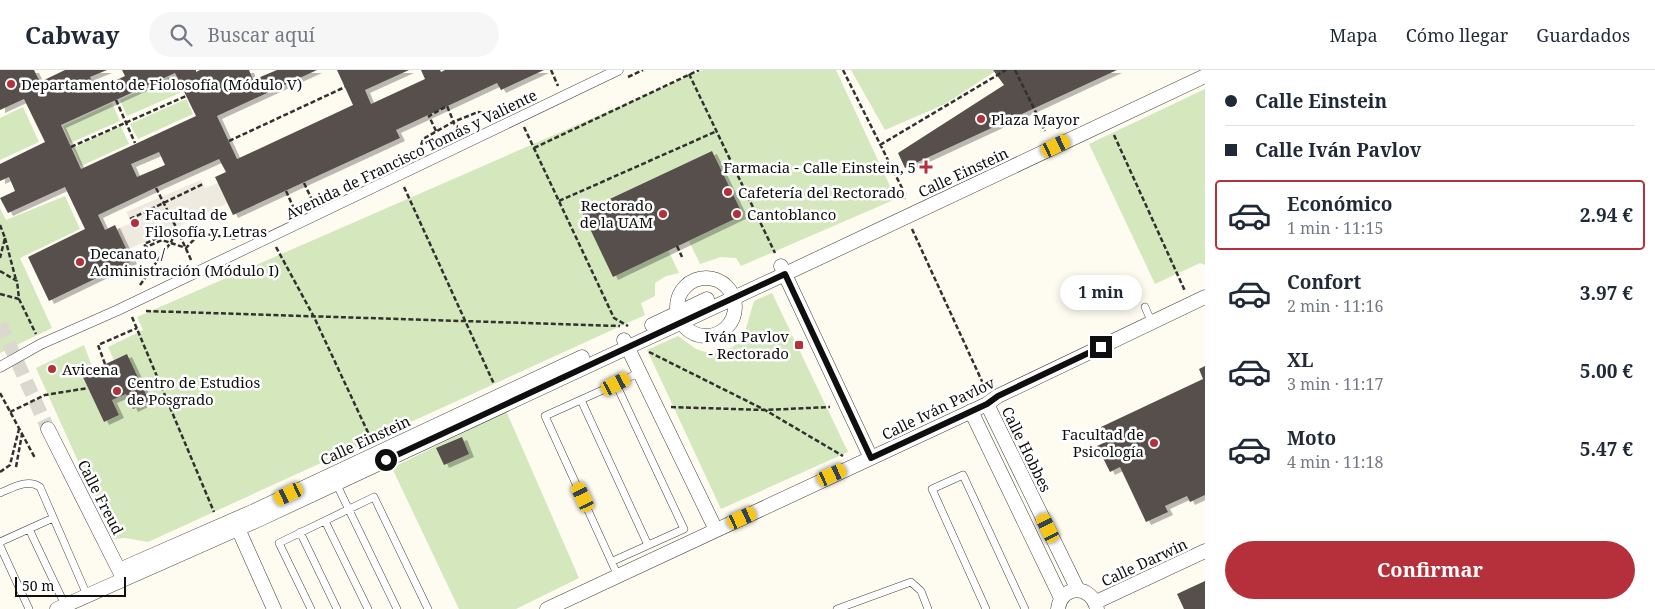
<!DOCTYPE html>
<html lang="es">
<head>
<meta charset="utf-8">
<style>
  body { margin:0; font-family:"Noto Serif",serif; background:#f6f6f7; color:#1f2937; height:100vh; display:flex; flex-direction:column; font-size:19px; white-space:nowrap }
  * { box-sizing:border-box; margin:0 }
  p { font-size:16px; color:#747a83 }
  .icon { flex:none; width:28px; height:28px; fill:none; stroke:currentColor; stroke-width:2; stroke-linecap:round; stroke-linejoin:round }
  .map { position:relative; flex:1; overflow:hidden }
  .sheet { display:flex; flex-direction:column; background:#fff; width:450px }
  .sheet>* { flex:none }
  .guide { display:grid; align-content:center; height:110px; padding:0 20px; background:#fff }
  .scale { position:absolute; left:15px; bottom:12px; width:111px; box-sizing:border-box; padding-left:5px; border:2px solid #0f0f0f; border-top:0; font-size:14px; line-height:18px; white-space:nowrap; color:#0f0f0f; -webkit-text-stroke:4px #fff; paint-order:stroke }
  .end { position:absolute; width:22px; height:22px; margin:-11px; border:6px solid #0f0f0f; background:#fff; box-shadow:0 0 0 2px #fff }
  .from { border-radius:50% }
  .bubble { position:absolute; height:35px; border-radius:18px; background:#fff; box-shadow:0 2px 8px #0003; font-size:16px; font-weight:700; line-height:35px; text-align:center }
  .car { position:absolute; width:15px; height:30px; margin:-15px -8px; border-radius:6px; box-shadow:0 0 4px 1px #0007; background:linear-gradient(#f5c518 24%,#345 0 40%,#f5c518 0 76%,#345 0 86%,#f5c518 0) }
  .guide b { display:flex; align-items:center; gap:18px; height:48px; font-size:19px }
  .guide b+b { border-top:1px solid #e0e1e3 }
  .guide i { width:12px; height:12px; background:#1f2937 }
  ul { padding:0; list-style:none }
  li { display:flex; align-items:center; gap:15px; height:70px; margin:0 10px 8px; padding:0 10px; border:2px solid transparent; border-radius:5px }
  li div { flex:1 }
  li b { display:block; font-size:19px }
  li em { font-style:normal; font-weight:700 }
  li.on { border-color:#b5303a }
  li>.icon { width:45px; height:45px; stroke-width:1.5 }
  .cta { display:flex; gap:10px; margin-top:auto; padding:10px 20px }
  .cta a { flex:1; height:58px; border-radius:30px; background:#b5303a; color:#fff; font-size:20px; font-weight:700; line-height:58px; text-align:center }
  header { display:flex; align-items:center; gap:30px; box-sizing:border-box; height:70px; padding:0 25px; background:#fff; border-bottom:1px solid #e0e1e3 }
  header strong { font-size:24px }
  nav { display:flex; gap:28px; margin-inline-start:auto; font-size:18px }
  .search { width:350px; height:45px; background:#f6f6f7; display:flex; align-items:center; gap:12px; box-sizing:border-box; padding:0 18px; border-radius:28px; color:#747a83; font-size:19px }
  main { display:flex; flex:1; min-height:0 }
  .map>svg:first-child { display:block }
  .green { fill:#d4e7bd }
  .plaza { fill:#eeeae0 }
  .building { fill:#574f4c; fill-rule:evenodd; filter:url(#shadow) }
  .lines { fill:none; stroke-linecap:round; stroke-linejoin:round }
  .minor-tunnel { stroke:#dad8cf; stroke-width:14; stroke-dasharray:14 7; stroke-linecap:butt }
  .service-casing { stroke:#424242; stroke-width:8 }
  .pedestrian-casing { stroke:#424242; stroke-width:11 }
  .minor-casing { stroke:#424242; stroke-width:15 }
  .path { stroke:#313131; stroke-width:2.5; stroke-dasharray:5 2.5; stroke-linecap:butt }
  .service { stroke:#fff; stroke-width:7 }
  .pedestrian { stroke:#fff; stroke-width:10 }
  .minor { stroke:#fff; stroke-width:14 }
  .route { stroke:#0f0f0f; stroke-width:6 }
  .poi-dot { fill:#b5303a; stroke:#fff; stroke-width:2 }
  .labels { text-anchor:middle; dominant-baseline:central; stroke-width:5; stroke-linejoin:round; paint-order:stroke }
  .poi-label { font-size:15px; fill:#0f0f0f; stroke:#fff; text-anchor:start }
  .street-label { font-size:15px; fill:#0f0f0f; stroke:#fff }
</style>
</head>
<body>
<header>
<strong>Cabway</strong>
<div class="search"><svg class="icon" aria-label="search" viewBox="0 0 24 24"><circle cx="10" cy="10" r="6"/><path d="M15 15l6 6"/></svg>Buscar aquí</div>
<nav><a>Mapa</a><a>Cómo llegar</a><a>Guardados</a></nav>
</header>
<main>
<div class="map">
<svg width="1205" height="539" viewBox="0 0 1205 539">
  <defs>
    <filter id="shadow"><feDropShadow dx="5" dy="3" stdDeviation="0" flood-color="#0004"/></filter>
  </defs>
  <rect width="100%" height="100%" fill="#fefbf1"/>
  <!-- green -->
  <path class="green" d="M 703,0 L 836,0 L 896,129 L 741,196 L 736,188 L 721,187 L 700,194 L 689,171 L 743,145 L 712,81 L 582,142 L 668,180 L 679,203 L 666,206 L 655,213 L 655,226 L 641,233 L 645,245 L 148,472 L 125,468 L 113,469 L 36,298 L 84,275 L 93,299 L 82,305 L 104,352 L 119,345 L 112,330 L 126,324 L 133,338 L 149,331 L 127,284 L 114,290 L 108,277 L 143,260 L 137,247 Z
    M 851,0 L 993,0 L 994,2 L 945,34 L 885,60 Z
    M 174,5 L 182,22 L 127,46 L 120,30 Z
    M 1205,19 L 1205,195 L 1200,193 L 1155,214 L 1089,74 Z
    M 186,29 L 193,44 L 138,69 L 130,54 Z
    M 112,33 L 120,51 L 70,73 L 63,56 Z
    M 23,37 L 39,72 L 0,90 L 0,48 Z
    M 121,56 L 129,74 L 81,96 L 73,78 Z
    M 65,126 L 80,159 L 20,188 L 52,258 L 0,283 L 0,138 L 6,150 Z
    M 772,223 L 848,382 L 721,439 L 647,280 L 678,266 L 696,279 L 712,284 L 733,277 L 745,262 L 754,231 Z
    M 502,343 L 507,343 L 579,508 L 516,539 L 459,539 L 392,398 Z"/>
  <!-- plaza -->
  <path class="plaza" d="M 201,110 L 205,118 L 218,113 L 228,133 L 127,180 L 116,159 L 132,153 L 126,142 Z"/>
  <!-- building -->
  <path class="building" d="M 0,0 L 34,0 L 40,12 L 65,0 L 107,0 L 90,7 L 96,20 L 125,6 L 122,0 L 196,0 L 196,2 L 200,0 L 249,0 L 253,10 L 277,0 L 317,0 L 217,46 L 237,89 L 353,35 L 337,0 L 409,0 L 365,20 L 371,34 L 425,9 L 421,0 L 440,0 L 441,2 L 445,0 L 544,0 L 501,20 L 497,13 L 396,60 L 400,68 L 233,145 L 215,107 L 226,102 L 219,89 L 159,116 L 98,145 L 105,160 L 115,155 L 132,191 L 49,231 L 28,187 L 85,159 L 65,117 L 8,143 L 0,128 L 15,121 L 9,107 L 0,111 L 0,94 L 45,72 L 24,29 L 0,40 ZM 175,3 L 196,46 L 81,99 L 61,55 ZM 159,82 L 165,95 L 137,107 L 131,94 Z
    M 993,0 L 1117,0 L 905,98 L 898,83 L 1004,15 Z
    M 712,81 L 743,145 L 613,207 L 582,142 Z
    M 127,284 L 149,331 L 133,339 L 126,324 L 112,330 L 119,345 L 104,352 L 82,305 Z
    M 1205,296 L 1205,425 L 1190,432 L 1187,426 L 1165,436 L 1168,442 L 1146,452 L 1120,397 L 1110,402 L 1097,376 L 1108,371 L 1101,357 L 1203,309 L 1199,299 Z
    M 462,367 L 469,384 L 444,395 L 436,378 Z
    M 1205,511 L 1205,539 L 1184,539 L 1177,524 Z"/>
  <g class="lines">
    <!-- minor-tunnel -->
    <path class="minor-tunnel" d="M 0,254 L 48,359"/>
    <!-- service casing -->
    <g class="service-casing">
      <path id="service" d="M 1145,237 L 1152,253
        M 616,314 L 640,302
        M 581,330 L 648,475
        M 336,413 L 397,539
        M 0,423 C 12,418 28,408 40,417 L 87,525
        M 325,451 L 368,539
        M 29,459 L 65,535
        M 300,462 L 337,539
        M 0,472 L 53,448
        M 0,476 L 29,539
        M 613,491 L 684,459 L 616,314 L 545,346 L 618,506
        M 311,539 L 279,473 L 374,427 L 428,539
        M 837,539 L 911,512 L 921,521 L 928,539
        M 986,539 L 932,419 L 963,405 L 1025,539"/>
    </g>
    <!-- pedestrian casing -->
    <g class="pedestrian-casing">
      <path id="pedestrian" d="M 0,297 L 41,274 L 118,240 L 618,0"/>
    </g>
    <!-- minor casing -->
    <g class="minor-casing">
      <path id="minor" d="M 781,196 L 871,388
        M677 237a29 29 0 1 1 58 0a29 29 0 1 1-58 0Z
        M 652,255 L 707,229
        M 624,270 L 716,460
        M 987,334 L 1078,520
        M 971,341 L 1061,528
        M 48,359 L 123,508
        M 235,452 L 274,539
        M 119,500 L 254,441 L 582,287
        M 1096,532 L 1205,481
        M 57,539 L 258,450 L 785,204 L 1205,6
        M 547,539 L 987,334 L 998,326 L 1205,227
        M 1058,539 C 1061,514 1092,514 1097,539"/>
    </g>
    <!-- path -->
    <path class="path" d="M 551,0 L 558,16
      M 843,0 L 905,124 L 904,129
      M 1015,0 L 1045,61
      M 689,4 L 775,183
      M 628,7 L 643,0
      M 116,30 L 135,73
      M 524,57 L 614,248 L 628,256
      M 436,61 L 429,46 L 447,36 L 459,65
      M 1114,65 L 1185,221
      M 229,71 L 345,17
      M 880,75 L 1006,0
      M 71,77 L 186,26
      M 534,78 L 699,0
      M 419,82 L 423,69 L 453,52 L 478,42 L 494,45
      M 304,113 L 313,132
      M 404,117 L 494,314
      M 156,118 L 177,159 L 192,192
      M 286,121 L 296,143
      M 559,131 L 717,61
      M 130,149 L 203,114
      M 0,155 L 5,168 L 0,188
      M 912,159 L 986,320
      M 200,163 L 177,159 L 144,174 L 146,177 L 162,170 L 186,178 L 200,163 L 237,169
      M 5,168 L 16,210
      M 677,176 L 682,187
      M 276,177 L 314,247 L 372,371
      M 0,201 L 17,211 L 19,229 L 36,264
      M 140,215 L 171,172 L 177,160
      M 0,224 L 19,229
      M 146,241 L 620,256
      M 132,247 L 214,442
      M 649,282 L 765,340 L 843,386
      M 105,294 L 98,275 L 137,258
      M 0,323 L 35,388
      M 671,337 L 765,340 L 830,337
      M 10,342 L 45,325 L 88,318
      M 16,397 L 22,364
      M 0,402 L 10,395 L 19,359"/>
    <!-- service -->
    <use href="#service" class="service"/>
    <!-- pedestrian -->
    <use href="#pedestrian" class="pedestrian"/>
    <!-- minor -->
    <use href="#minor" class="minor"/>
  </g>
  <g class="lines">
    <!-- route -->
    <path class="route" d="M 386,390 L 785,204 L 871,388 L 987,334 L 998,326 L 1101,277"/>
  </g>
  <!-- markers -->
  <g class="poi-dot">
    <circle cx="11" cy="14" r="5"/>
    <circle cx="981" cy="49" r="5"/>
    <path d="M923.5 89.5h5v5h5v5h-5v5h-5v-5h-5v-5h5z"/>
    <circle cx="728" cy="122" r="5"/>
    <circle cx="663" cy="144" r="5"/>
    <circle cx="737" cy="144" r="5"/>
    <circle cx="135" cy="153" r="5"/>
    <circle cx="80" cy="192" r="5"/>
    <rect x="794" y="270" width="10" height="10" rx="2.5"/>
    <circle cx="52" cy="299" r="5"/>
    <circle cx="117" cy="321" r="5"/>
    <circle cx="1154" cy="373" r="5"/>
  </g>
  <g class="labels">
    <!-- poi labels -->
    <g class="poi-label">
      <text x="21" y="14">Departamento de Fiolosofía (Módulo V)</text>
      <text x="991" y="49">Plaza Mayor</text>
      <text x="916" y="97" text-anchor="end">Farmacia - Calle Einstein, 5</text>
      <text x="738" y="122">Cafetería del Rectorado</text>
      <text x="653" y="135" text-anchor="end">Rectorado<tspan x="653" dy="17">de la UAM</tspan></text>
      <text x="145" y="144">Facultad de<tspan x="145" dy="17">Filosofía y Letras</tspan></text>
      <text x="747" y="144">Cantoblanco</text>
      <text x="90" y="183">Decanato /<tspan x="90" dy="17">Administración (Módulo I)</tspan></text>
      <text x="789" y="266" text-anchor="end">Iván Pavlov<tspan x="789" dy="17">- Rectorado</tspan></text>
      <text x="62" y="299">Avicena</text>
      <text x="127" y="312">Centro de Estudios<tspan x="127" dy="17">de Posgrado</tspan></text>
      <text x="1144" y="364" text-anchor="end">Facultad de<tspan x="1144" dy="17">Psicología</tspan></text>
    </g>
    <!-- street labels -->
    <g class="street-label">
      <text transform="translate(411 84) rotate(-26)">Avenida de Francisco Tomás y Valiente</text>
      <text transform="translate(963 102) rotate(-25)">Calle Einstein</text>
      <text transform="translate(938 338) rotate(-26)">Calle Iván Pavlov</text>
      <text transform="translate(365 370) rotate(-25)">Calle Einstein</text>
      <text transform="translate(1027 379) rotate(64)">Calle Hobbes</text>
      <text transform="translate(101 427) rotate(63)">Calle Freud</text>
      <text transform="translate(1144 492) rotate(-25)">Calle Darwin</text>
    </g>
  </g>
</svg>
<div class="scale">50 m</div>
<i class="end from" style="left:386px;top:390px"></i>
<i class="end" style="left:1101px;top:277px"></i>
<div class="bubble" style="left:1060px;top:205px;width:82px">1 min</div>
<i class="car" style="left:1056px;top:76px;rotate:64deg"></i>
<i class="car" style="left:616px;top:314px;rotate:63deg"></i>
<i class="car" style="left:832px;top:405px;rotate:65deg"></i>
<i class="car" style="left:289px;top:424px;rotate:244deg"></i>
<i class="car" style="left:583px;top:427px;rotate:335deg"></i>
<i class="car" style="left:742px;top:448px;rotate:65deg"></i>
<i class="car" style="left:1048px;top:458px;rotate:334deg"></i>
</div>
<section class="sheet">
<div class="guide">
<b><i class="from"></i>Calle Einstein</b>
<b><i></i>Calle Iván Pavlov</b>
</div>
<ul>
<li class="on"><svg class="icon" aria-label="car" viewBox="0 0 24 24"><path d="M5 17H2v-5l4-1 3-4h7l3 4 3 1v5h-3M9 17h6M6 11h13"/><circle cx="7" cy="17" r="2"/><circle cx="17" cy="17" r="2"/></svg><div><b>Económico</b><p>1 min · 11:15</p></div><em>2.94 €</em></li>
<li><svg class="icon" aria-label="car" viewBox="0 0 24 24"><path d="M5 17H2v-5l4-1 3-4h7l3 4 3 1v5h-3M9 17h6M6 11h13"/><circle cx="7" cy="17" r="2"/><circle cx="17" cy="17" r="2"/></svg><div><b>Confort</b><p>2 min · 11:16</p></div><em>3.97 €</em></li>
<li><svg class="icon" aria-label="car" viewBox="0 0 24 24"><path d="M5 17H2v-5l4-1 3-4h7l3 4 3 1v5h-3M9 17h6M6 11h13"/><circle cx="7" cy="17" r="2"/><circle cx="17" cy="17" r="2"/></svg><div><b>XL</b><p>3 min · 11:17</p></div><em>5.00 €</em></li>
<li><svg class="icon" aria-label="car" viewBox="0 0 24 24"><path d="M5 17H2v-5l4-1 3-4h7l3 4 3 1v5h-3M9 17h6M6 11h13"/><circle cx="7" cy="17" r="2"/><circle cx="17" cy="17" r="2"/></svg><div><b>Moto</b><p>4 min · 11:18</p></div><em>5.47 €</em></li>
</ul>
<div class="cta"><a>Confirmar</a></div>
</section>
</main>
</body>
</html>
